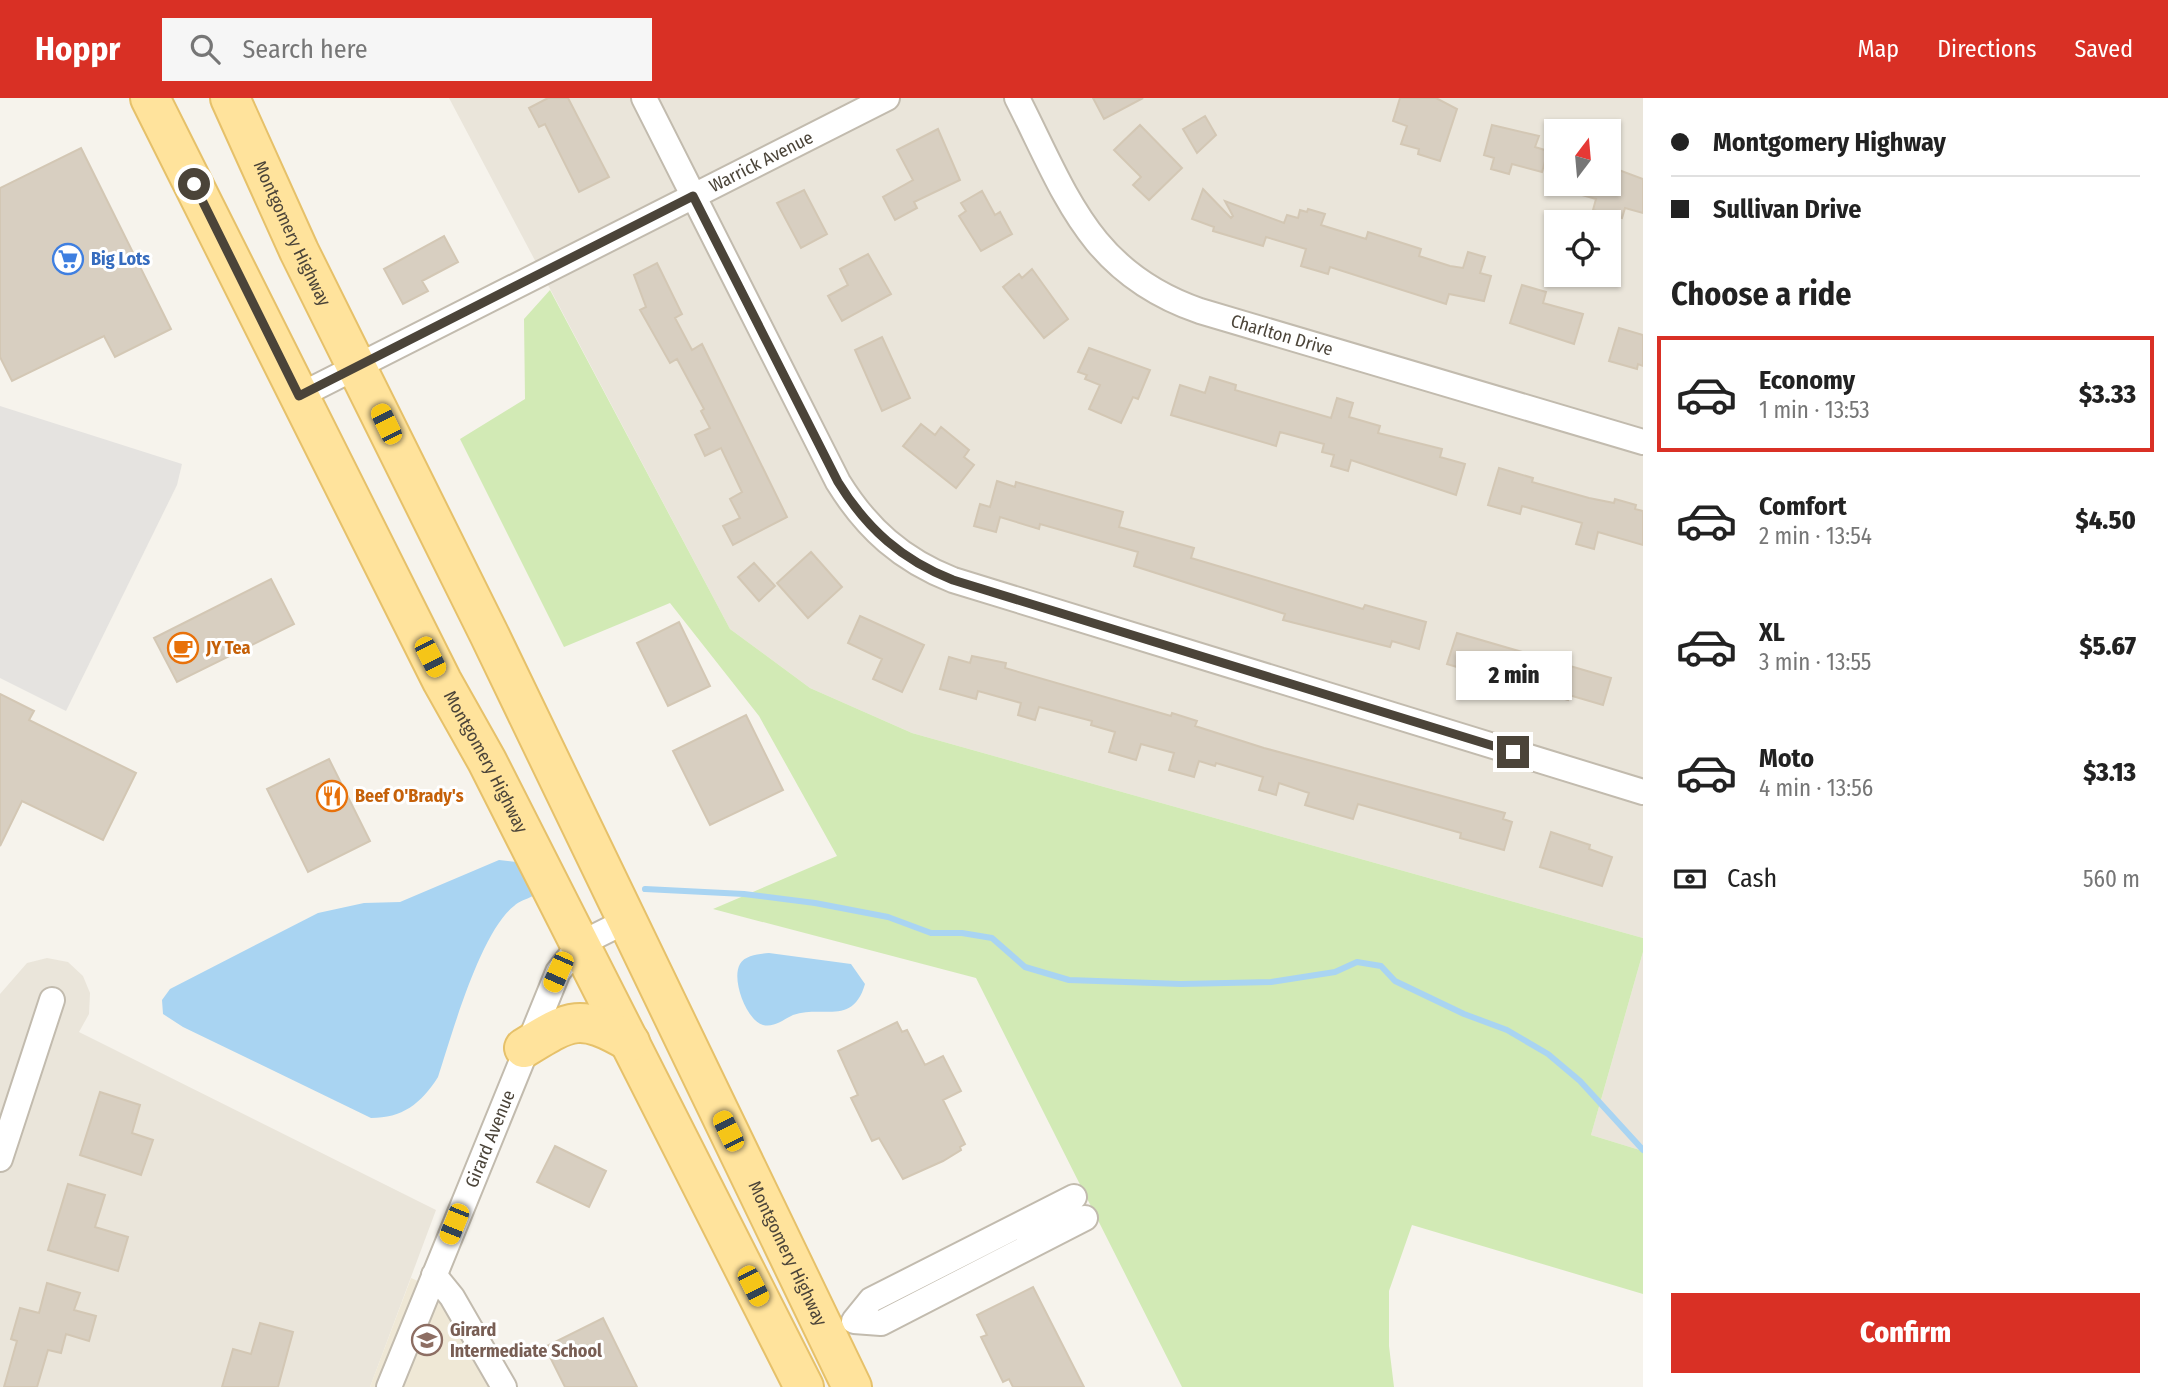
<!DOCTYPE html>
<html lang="en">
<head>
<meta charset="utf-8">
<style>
  body { margin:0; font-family:"Fira Sans Condensed",sans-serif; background:#f6f6f6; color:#222; height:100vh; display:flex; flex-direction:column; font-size:26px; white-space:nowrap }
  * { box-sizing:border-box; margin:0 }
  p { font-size:23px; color:#767676 }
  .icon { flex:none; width:38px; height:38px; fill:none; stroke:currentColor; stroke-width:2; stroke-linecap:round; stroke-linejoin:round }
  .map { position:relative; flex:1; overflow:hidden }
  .drawer { display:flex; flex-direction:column; background:#fff; width:525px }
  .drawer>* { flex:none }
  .guide { display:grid; align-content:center; height:154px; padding:0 28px; background:#fff }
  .needle { width:46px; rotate:16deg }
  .buttons { position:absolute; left:1544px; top:21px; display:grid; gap:14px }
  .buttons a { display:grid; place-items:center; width:77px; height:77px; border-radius:0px; background:#fff; box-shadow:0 2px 5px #0004; font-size:35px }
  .end { position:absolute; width:32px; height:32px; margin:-16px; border:9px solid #4b4439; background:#fff; box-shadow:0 0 0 4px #fff }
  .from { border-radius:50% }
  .bubble { position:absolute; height:49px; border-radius:0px; background:#fff; box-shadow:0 2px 5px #0004; font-size:23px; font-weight:800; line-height:49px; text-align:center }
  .car { position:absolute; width:21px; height:42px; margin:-21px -10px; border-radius:9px; box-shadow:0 0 5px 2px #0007; background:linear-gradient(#f5c518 24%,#345 0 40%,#f5c518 0 76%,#345 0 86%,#f5c518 0) }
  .guide b { display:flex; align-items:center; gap:24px; height:66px; font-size:26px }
  .guide b+b { border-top:2px solid #e0e0e0 }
  .guide i { width:18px; height:18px; background:#222 }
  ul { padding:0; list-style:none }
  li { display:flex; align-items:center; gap:21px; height:116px; margin:0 14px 10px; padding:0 14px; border:4px solid transparent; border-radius:0px }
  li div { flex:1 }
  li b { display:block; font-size:26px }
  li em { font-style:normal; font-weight:800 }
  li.active { border-color:#d93025 }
  li>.icon { width:63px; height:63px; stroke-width:1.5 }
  h2 { padding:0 28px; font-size:32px; line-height:84px }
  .pay { display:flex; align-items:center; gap:18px; height:77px; padding:0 28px; font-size:26px }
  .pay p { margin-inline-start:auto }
  .action { display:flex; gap:14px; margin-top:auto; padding:14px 28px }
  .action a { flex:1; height:80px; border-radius:0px; background:#d93025; color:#fff; font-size:28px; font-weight:800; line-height:80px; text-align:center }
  header { display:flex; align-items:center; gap:42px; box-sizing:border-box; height:98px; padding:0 35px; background:#d93025; color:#fff }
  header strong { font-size:33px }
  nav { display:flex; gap:38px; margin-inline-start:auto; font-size:24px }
  .search { width:490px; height:63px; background:#f6f6f6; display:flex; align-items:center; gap:18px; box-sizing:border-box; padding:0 24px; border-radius:0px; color:#767676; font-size:26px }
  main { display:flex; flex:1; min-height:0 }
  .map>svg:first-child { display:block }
  .residential { fill:#eae5da; fill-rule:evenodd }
  .education { fill:#efe8d6 }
  .green { fill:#d2eab5 }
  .parking { fill:#e5e3e0 }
  .water { fill:#a9d4f2 }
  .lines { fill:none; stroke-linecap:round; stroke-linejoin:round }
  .stream { stroke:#a9d4f2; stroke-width:6 }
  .building { fill:#d8cfc1; stroke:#d3c7b4; stroke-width:2 }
  .street-casing { stroke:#c2bbae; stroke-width:28 }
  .primary-casing { stroke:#e6c16a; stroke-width:42 }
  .street { stroke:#fff; stroke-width:24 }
  .primary { stroke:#ffe39c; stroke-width:38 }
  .route { stroke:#4b4439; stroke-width:9 }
  .labels { text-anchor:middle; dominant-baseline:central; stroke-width:6; stroke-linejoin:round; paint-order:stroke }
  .street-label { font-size:18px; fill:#4b4439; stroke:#fff }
  .shop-label { font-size:18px; font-weight:bold; fill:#366cbe; stroke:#fff; text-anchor:start }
  .food-label { font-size:18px; font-weight:bold; fill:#c56008; stroke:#fff; text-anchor:start }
  .education-label { font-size:18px; font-weight:bold; fill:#785e54; stroke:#fff; text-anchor:start }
</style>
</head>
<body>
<header>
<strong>Hoppr</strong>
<div class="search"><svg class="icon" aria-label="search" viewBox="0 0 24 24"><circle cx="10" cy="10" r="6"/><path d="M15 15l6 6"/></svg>Search here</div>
<nav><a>Map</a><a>Directions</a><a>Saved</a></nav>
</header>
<main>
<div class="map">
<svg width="1643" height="1289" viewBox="0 0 1643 1289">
  <rect width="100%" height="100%" fill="#f6f3ec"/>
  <!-- residential -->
  <path class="residential" d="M 449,0 L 1643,0 L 1643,840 L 912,635 L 810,590 L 730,531 ZM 1556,33 L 1608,33 L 1608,86 L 1556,86 ZM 1556,124 L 1608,124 L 1608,177 L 1556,177 Z
    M 1643,854 L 1643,1053 L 1591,1037 Z
    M 47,860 L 68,864 L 83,878 L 90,895 L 89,916 L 79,934 L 436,1112 L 370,1289 L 0,1289 L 0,896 L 27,865 Z"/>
  <!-- education -->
  <path class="education" d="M 411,1180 L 443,1194 L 488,1289 L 370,1289 Z"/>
  <!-- green -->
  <path class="green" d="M 550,192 L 730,531 L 810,590 L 912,635 L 1643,840 L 1643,854 L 1591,1037 L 1643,1053 L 1643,1196 L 1412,1127 L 1389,1193 L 1389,1248 L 1394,1289 L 1182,1289 L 976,880 L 713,811 L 837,758 L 759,618 L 670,505 L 564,549 L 460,341 L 525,301 L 524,221 Z"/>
  <!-- parking -->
  <path class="parking" d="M 0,308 L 182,366 L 177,387 L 66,613 L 0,580 Z"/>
  <!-- water -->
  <path class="water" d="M 499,762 L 516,764 L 534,787 L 533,798 C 527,801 519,803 514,808 C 480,835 452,936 438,979 C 421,1006 402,1020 371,1020 L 183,929 L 163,916 L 162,902 L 170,891 L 318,815 L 364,805 L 400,804 Z
    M 769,855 L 851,866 L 865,886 C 853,928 823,907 793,917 C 784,921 774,930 763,927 C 746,922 731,881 740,866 C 745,857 760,856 769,855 Z"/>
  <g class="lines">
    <!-- stream -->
    <path class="stream" d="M 645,791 L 744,796 L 815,805 L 888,819 L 931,835 L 962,835 L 992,840 L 1025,869 L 1069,882 L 1181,886 L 1271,884 L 1335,874 L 1357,864 L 1381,868 L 1395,883 L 1464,916 L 1507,932 L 1548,956 L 1580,983 L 1643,1052"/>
  </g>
  <!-- building -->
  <path class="building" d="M 548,0 L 568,0 L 609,79 L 579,94 L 545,26 L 539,29 L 529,10 Z
    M 1093,0 L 1143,0 L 1104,21 Z
    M 1400,0 L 1436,0 L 1457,11 L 1440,63 L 1418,56 L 1419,51 L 1401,46 L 1407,28 L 1393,23 Z
    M 1205,18 L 1216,37 L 1197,55 L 1183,31 Z
    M 1140,27 L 1182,70 L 1149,102 L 1133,87 L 1141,79 L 1114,52 Z
    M 1492,27 L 1539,38 L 1535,49 L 1548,53 L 1542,74 L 1512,66 L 1509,76 L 1491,71 L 1494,60 L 1484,57 Z
    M 938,31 L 960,82 L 914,104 L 917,110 L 895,122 L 883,99 L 913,82 L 897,52 Z
    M 81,50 L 171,231 L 115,259 L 104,238 L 12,283 L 0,259 L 0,90 Z
    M 1608,68 L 1643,81 L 1643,115 L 1625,110 L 1622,120 L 1593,112 L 1596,101 L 1558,90 L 1559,86 L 1608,86 Z
    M 1203,91 L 1231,120 L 1233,118 L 1225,103 L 1284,125 L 1287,117 L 1298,120 L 1300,112 L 1307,114 L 1308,111 L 1325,116 L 1321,127 L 1366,141 L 1368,134 L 1421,151 L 1419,158 L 1450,168 L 1463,170 L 1468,154 L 1485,159 L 1480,175 L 1491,178 L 1484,203 L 1449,196 L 1446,206 L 1330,169 L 1328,176 L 1301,168 L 1306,151 L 1266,139 L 1263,148 L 1213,133 L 1214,129 L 1192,121 Z
    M 804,92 L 827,136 L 801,150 L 777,105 Z
    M 982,93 L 995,117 L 1000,114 L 1012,136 L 981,153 L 959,118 L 966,113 L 961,105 Z
    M 444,138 L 458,164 L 422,183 L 428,193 L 403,206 L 384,171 Z
    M 868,156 L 891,196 L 842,223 L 828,198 L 848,187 L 840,171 Z
    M 657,165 L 682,216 L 675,220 L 692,252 L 702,246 L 787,419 L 733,447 L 723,428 L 740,420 L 730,401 L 742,394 L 721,350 L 705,358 L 695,337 L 710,330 L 701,313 L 704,311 L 677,261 L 670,265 L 640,212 L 646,209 L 634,177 Z
    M 1032,171 L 1068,221 L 1044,240 L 1003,189 L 1019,176 L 1022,180 Z
    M 1522,187 L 1546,194 L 1543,205 L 1583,216 L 1574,246 L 1510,225 Z
    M 1619,230 L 1643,237 L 1643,268 L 1638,266 L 1637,271 L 1609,263 Z
    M 882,239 L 910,300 L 882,313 L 855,252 Z
    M 1089,250 L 1150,272 L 1138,301 L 1133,299 L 1121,325 L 1089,311 L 1100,287 L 1085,281 L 1087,277 L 1078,274 Z
    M 1210,279 L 1236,287 L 1235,292 L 1331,320 L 1337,300 L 1353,305 L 1349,319 L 1380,328 L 1378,335 L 1442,351 L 1440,359 L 1465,366 L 1456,397 L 1351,362 L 1348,373 L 1331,368 L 1334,357 L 1322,354 L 1324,346 L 1280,334 L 1276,348 L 1171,317 L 1180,287 L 1205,295 Z
    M 921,326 L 935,337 L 941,329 L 969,352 L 964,359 L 974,367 L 956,390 L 903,348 Z
    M 1499,370 L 1533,380 L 1532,384 L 1589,400 L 1614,405 L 1615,401 L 1636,407 L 1635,411 L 1643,413 L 1643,447 L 1598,434 L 1594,451 L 1576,446 L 1582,425 L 1522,408 L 1520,416 L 1488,407 Z
    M 997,383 L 1015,389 L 1016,384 L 1123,414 L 1119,429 L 1194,450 L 1191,460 L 1363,511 L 1365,507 L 1426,524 L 1419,551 L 1392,543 L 1390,549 L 1283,522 L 1285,516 L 1134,468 L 1138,454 L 1040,426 L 1039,431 L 1000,419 L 996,434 L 974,428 L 980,406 L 990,409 Z
    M 811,454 L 842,489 L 808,520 L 777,485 Z
    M 754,465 L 775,488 L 759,503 L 738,479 Z
    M 271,481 L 294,526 L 177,584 L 154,540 Z
    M 860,518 L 924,547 L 902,594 L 873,581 L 882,561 L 848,545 Z
    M 679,524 L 710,588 L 668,608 L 637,545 Z
    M 1457,535 L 1611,580 L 1603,607 L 1569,597 L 1568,602 L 1447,566 Z
    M 972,558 L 1006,565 L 1005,570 L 1171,618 L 1172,615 L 1197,623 L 1195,628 L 1264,650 L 1505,715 L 1503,721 L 1512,724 L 1504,752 L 1460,740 L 1461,735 L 1358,706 L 1353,721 L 1305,707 L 1309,695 L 1279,685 L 1276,697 L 1259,692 L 1263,679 L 1216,665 L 1215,668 L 1199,663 L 1194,679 L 1169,672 L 1174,655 L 1141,646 L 1136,662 L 1109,654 L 1115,634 L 1091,627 L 1092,623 L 1039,609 L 1035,622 L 1018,617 L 1021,605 L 978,593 L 976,601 L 940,591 L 949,559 L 970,565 Z
    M 0,596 L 34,613 L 29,622 L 136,675 L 103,742 L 22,703 L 0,748 Z
    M 746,617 L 783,692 L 710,727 L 673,653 Z
    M 329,661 L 370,743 L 308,774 L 267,691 Z
    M 1551,734 L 1590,747 L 1589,751 L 1612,759 L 1602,788 L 1540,769 Z
    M 897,924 L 902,934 L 907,932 L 925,967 L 943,958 L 961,993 L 943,1002 L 965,1046 L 960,1049 L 961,1052 L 943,1063 L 903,1081 L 879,1040 L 872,1043 L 851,1000 L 858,997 L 838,953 Z
    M 100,994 L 140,1007 L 132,1035 L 153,1042 L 141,1077 L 80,1057 Z
    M 555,1048 L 606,1073 L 589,1109 L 537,1084 Z
    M 68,1086 L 105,1097 L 95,1129 L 128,1139 L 118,1173 L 48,1152 Z
    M 47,1185 L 80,1195 L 74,1212 L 96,1218 L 89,1243 L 66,1236 L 61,1255 L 48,1252 L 37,1289 L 4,1289 L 17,1243 L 11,1241 L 20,1210 L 39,1215 Z
    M 1033,1189 L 1084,1289 L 1013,1289 L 1009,1281 L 1003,1284 L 981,1239 L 987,1237 L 977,1217 Z
    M 603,1220 L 637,1289 L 565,1289 L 545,1249 Z
    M 260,1225 L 293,1234 L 278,1289 L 222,1289 L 233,1251 L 251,1256 Z"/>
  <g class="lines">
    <!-- street casing -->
    <g class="street-casing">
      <g id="street">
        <path d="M 644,0 L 838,384 C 867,431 902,462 953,482 L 1643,694"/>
        <path id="s1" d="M 1017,0 C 1066,96 1089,175 1200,213 L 1643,344"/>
        <path id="s2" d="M 299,298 L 887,0"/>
        <path d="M 0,1061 L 52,902"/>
        <path d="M 1074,1099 L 871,1202 L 854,1223 L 881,1225 L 1085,1120"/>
        <path d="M 434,1177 L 452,1199 L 504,1289"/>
        <path id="s3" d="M 389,1289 L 558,874 L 580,846 L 626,823"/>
      </g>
    </g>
    <!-- primary casing -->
    <g class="primary-casing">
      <g id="primary">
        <path id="s4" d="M 150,0 L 442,583 L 487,663 L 804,1289"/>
        <path id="s5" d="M 230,0 L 299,153 L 489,536 L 852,1289"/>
        <path d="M 524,950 C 571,921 580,915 630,944"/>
      </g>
    </g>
    <!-- street -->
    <use href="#street" class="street"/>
    <!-- primary -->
    <use href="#primary" class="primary"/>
  </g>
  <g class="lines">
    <!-- route -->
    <path class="route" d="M 194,86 L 299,298 L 693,98 L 838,384 C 867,431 902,462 953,482 L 1513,654"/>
  </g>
  <!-- icons -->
  <defs>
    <g id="supermarket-ring" transform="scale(1.575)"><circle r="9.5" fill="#fff" stroke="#3f7fe0" stroke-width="1.5"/><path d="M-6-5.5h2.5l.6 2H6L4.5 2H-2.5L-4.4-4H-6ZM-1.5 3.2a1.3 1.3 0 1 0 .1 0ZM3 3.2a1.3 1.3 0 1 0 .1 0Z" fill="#3f7fe0"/></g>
    <g id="cafe-ring" transform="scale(1.575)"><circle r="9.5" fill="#fff" stroke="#e8710a" stroke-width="1.5"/><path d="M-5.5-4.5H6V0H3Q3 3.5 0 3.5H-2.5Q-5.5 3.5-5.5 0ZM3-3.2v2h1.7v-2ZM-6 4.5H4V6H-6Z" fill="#e8710a"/></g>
    <g id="restaurant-ring" transform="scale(1.575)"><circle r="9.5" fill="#fff" stroke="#e8710a" stroke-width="1.5"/><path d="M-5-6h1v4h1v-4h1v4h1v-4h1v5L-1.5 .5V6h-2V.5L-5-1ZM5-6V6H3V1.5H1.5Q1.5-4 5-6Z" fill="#e8710a"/></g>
    <g id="school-ring" transform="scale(1.575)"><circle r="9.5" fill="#fff" stroke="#8d6e63" stroke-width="1.5"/><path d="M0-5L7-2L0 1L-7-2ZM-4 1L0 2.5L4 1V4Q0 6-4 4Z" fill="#8d6e63"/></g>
  </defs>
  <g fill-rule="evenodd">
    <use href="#supermarket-ring" x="68" y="161"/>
    <use href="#cafe-ring" x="183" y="550"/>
    <use href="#restaurant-ring" x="332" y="698"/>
    <use href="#school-ring" x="427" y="1242"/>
  </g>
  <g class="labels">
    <!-- street labels -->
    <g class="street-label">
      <text stroke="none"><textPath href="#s2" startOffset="518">Warrick Avenue</textPath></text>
      <text stroke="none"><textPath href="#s5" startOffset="149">Montgomery Highway</textPath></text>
      <text stroke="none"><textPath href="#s1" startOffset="376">Charlton Drive</textPath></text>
      <text stroke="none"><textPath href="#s4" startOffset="744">Montgomery Highway</textPath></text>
      <text stroke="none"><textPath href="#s3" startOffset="268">Girard Avenue</textPath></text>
      <text stroke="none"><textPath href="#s5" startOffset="1283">Montgomery Highway</textPath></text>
    </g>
    <!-- shop labels -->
    <g class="shop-label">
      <text x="91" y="161">Big Lots</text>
    </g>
    <!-- food labels -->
    <g class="food-label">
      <text x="206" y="550">JY Tea</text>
      <text x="355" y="698">Beef O'Brady's</text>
    </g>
    <!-- education labels -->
    <g class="education-label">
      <text x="450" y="1232">Girard<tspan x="450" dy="21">Intermediate School</tspan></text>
    </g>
  </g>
</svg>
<div class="buttons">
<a><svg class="needle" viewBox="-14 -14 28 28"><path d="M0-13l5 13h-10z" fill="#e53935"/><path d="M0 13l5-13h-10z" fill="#767676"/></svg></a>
<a><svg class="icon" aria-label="locate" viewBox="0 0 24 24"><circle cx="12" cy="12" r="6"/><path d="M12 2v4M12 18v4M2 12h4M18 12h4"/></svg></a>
</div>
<i class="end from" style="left:194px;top:86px"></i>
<i class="end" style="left:1513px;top:654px"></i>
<div class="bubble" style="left:1456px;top:553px;width:116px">2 min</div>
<i class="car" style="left:386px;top:326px;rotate:334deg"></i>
<i class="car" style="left:430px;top:559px;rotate:153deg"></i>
<i class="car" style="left:558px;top:874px;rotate:204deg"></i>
<i class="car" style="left:728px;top:1033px;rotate:334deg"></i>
<i class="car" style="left:454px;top:1126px;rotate:202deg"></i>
<i class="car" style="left:753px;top:1188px;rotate:153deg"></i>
</div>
<section class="drawer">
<div class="guide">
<b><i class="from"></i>Montgomery Highway</b>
<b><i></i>Sullivan Drive</b>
</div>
<h2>Choose a ride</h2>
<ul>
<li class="active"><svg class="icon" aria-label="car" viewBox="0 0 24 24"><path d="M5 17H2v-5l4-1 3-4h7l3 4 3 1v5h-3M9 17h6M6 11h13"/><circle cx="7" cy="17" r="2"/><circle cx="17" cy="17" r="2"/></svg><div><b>Economy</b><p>1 min · 13:53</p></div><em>$3.33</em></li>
<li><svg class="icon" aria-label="car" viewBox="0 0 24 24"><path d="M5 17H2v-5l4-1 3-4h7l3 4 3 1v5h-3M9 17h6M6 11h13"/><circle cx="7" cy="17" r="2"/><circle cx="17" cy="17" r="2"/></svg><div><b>Comfort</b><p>2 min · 13:54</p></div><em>$4.50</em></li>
<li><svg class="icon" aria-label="car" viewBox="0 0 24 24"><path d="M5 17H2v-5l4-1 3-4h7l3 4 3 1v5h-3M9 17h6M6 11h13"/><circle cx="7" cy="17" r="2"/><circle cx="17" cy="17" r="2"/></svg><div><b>XL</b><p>3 min · 13:55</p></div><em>$5.67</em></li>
<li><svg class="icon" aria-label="car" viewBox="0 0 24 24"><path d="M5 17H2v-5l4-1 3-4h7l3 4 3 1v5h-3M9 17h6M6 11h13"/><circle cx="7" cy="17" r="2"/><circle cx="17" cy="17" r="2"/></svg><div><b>Moto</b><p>4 min · 13:56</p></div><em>$3.13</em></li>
</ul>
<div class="pay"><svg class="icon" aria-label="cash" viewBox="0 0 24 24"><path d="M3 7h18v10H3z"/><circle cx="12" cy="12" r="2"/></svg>Cash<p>560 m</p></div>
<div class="action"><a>Confirm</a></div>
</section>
</main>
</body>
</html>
